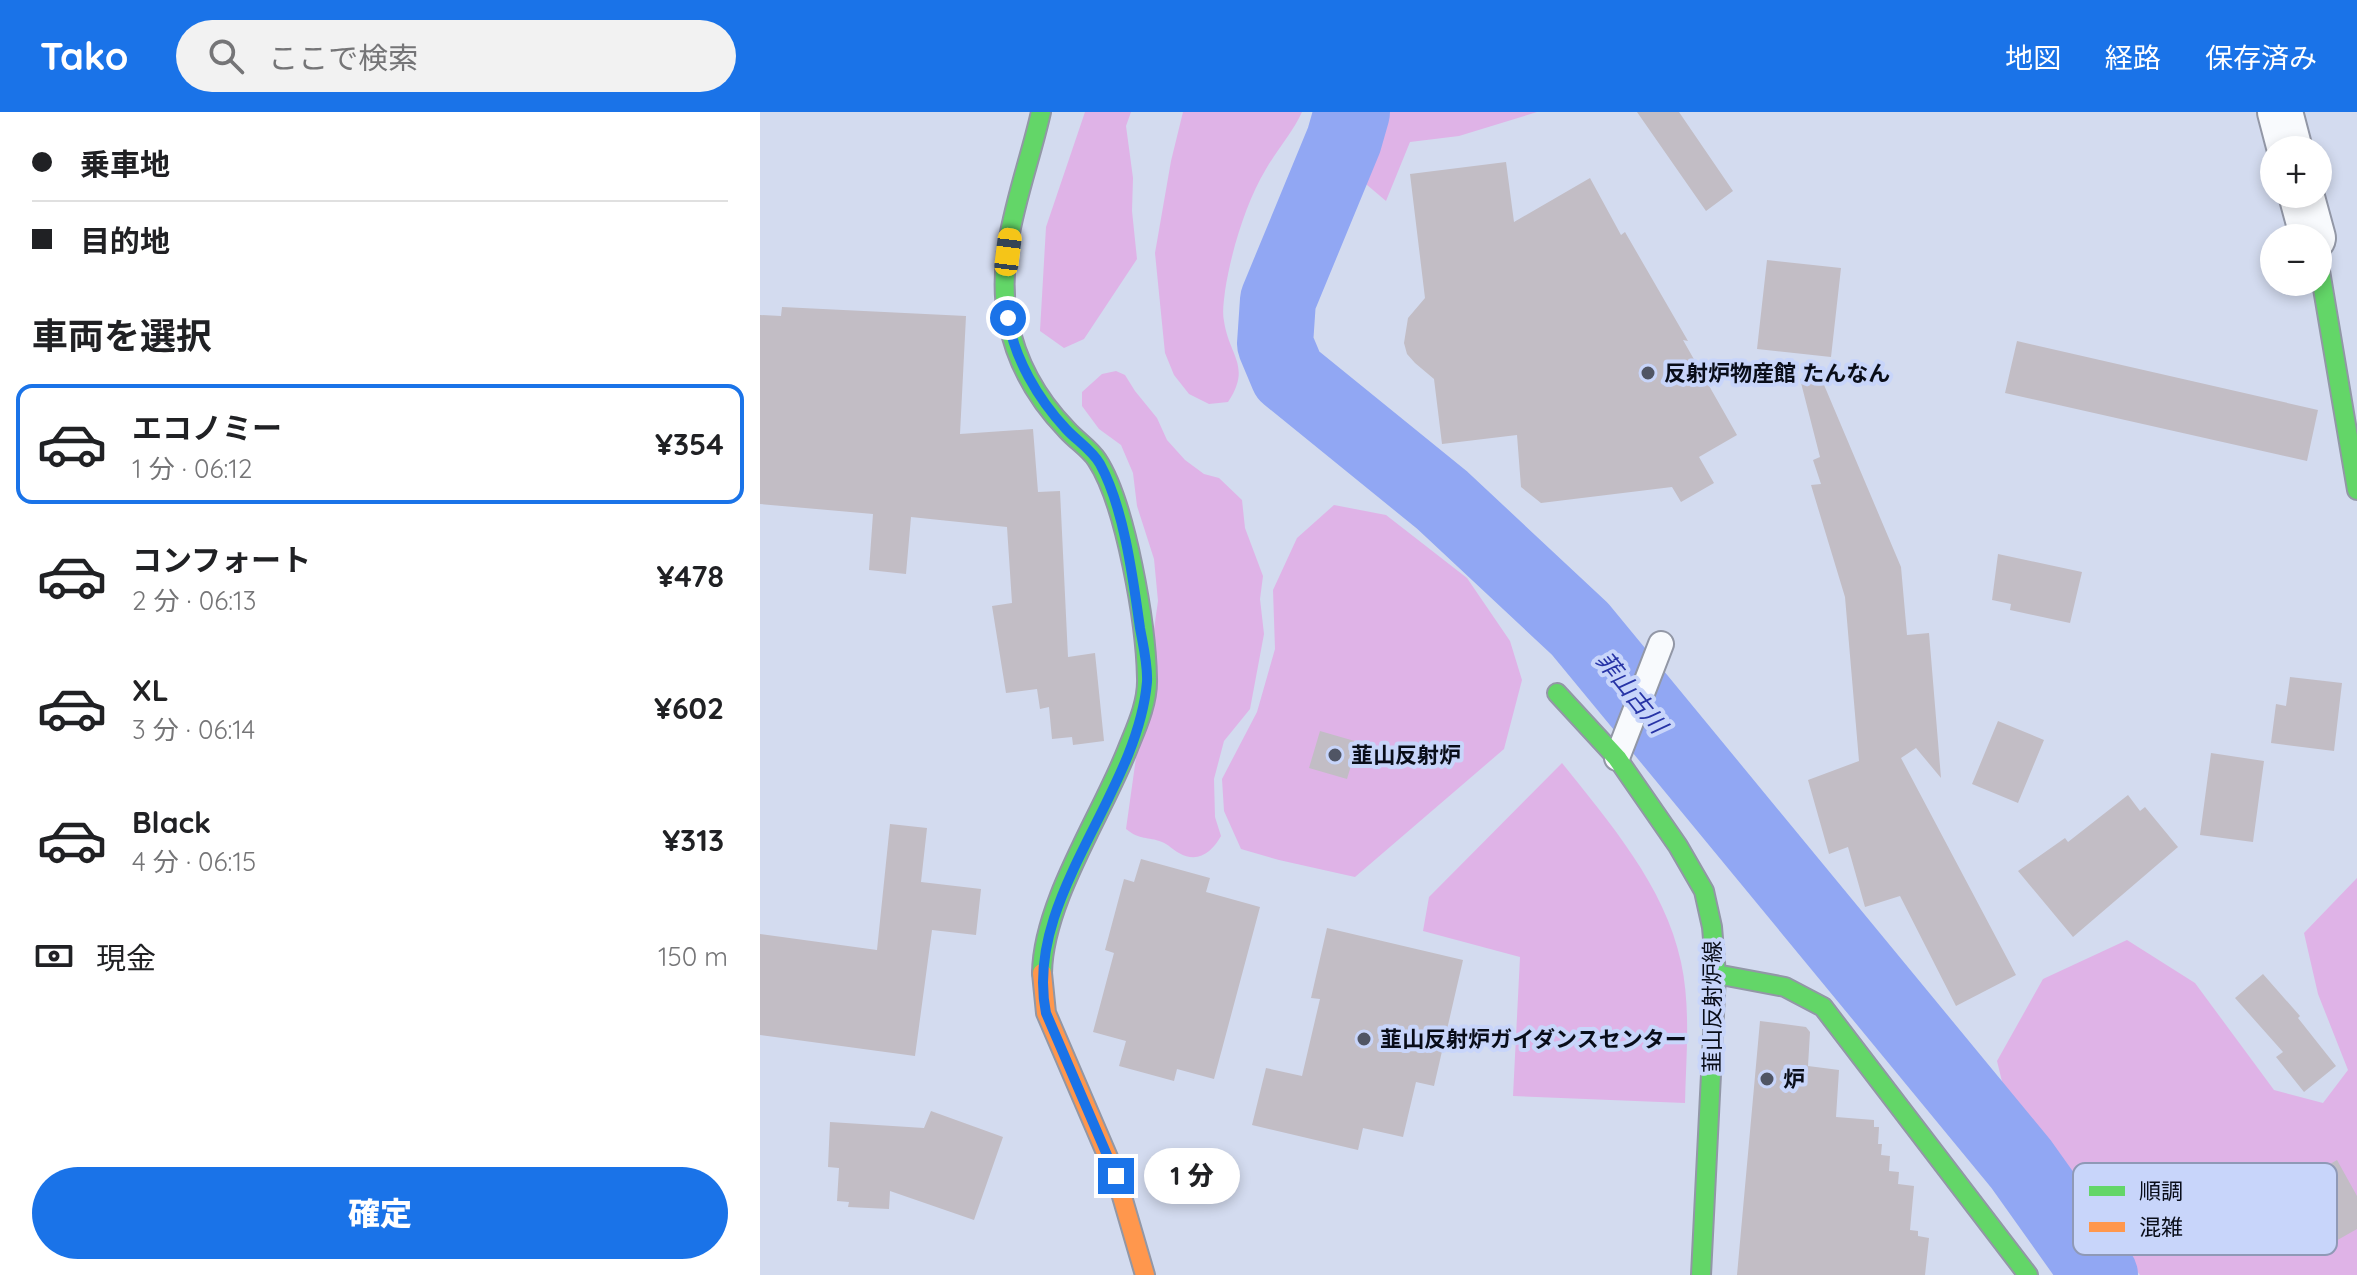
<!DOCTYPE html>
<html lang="ja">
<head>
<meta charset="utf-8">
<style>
  body { margin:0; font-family:Quicksand,"Noto Sans JP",sans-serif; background:#f2f2f2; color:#202124; height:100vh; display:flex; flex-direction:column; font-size:30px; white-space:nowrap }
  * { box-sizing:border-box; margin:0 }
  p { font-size:26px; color:#757577 }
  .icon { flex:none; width:44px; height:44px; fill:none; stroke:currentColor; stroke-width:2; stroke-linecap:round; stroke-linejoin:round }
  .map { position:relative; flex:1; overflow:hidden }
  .sheet { display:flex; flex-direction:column; background:#fff; width:760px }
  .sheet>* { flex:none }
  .guide { display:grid; align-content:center; height:176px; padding:0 32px; background:#fff }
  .controls { position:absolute; left:1500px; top:24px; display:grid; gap:16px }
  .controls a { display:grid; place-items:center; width:72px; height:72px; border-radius:50%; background:#fff; box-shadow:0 4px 12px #0003; font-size:40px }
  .end { position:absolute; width:36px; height:36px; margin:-18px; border:10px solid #1a73e8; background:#fff; box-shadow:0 0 0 4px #fff }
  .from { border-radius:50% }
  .bubble { position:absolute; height:56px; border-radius:28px; background:#fff; box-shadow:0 4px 12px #0003; font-size:26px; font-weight:800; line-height:56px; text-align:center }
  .car { position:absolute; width:24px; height:48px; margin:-24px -12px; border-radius:10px; box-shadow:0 0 6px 2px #0007; background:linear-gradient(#f5c518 24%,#345 0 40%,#f5c518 0 76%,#345 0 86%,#f5c518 0) }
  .guide b { display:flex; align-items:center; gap:28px; height:76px; font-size:30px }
  .guide b+b { border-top:2px solid #e0e0e0 }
  .guide i { width:20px; height:20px; background:#202124 }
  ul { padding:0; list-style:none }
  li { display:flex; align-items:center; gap:24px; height:120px; margin:0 16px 12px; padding:0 16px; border:4px solid transparent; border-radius:16px }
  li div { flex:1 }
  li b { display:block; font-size:30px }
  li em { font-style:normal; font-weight:800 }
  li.on { border-color:#1a73e8 }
  li>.icon { width:72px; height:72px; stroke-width:1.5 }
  h2 { padding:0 32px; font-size:36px; line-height:96px }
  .pay { display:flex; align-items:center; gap:20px; height:88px; padding:0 32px; font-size:30px }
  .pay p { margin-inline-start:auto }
  .action { display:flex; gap:16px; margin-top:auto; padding:16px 32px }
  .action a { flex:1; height:92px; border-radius:48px; background:#1a73e8; color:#fff; font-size:32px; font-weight:800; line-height:92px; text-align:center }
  header { display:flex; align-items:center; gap:48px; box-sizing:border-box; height:112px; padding:0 40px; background:#1a73e8; color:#fff }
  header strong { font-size:38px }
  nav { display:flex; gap:44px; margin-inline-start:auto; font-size:28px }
  .search { width:560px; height:72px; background:#f2f2f2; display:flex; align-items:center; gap:20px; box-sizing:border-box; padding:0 28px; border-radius:44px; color:#757577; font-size:30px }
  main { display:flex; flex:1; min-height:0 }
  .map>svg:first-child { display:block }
  .green { fill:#dfb3e7 }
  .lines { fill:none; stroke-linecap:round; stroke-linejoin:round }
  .river { stroke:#91a7f3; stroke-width:76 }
  .building { fill:#c2bdc5 }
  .lane-casing { stroke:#9297a6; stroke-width:28 }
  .street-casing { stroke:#9297a6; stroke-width:48 }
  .fast-casing { stroke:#9297a6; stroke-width:22 }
  .slow-casing { stroke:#9297a6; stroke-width:22 }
  .lane { stroke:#f8fafd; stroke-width:24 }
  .street { stroke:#f8fafd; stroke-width:44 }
  .fast { stroke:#63d668; stroke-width:18 }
  .slow { stroke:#ff974d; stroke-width:18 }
  .route { stroke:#1a73e8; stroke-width:10 }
  .poi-dot { fill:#505564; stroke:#c8d5fa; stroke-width:3 }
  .labels { text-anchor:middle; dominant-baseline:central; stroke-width:8; stroke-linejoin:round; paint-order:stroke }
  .poi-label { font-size:22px; font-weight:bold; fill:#090d19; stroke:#c8d5fa; text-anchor:start }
  .street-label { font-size:22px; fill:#090d19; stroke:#c8d5fa }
  .water-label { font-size:24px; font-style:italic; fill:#2734a6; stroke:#c8d5fa }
  .key { fill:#c8d5fa; stroke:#8f99b6; stroke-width:2 }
  .key-label { font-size:22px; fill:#090d19 }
</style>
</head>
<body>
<header>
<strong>Tako</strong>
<div class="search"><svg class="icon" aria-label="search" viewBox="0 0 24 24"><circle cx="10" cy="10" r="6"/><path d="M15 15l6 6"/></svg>ここで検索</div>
<nav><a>地図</a><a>経路</a><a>保存済み</a></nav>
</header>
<main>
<section class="sheet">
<div class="guide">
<b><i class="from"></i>乗車地</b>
<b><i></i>目的地</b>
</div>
<h2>車両を選択</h2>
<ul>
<li class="on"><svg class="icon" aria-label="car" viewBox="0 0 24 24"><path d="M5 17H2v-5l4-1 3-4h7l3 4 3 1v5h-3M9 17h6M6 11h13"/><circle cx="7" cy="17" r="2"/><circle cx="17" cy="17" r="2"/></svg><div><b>エコノミー</b><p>1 分 · 06:12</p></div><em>¥354</em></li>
<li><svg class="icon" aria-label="car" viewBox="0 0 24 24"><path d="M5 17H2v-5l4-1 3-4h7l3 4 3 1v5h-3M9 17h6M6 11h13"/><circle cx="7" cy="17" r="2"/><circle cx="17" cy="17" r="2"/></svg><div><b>コンフォート</b><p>2 分 · 06:13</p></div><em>¥478</em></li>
<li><svg class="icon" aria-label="car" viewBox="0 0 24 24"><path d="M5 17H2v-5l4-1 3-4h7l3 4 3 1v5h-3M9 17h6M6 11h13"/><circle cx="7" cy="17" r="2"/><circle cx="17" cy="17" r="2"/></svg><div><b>XL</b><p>3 分 · 06:14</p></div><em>¥602</em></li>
<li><svg class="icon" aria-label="car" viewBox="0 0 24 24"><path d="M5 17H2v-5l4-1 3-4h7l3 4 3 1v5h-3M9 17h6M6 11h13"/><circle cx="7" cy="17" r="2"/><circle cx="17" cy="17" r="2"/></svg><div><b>Black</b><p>4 分 · 06:15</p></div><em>¥313</em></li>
</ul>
<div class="pay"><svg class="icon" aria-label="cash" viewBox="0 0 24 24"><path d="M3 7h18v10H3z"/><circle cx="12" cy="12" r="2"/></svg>現金<p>150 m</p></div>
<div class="action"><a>確定</a></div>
</section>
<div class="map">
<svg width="1597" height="1163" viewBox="0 0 1597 1163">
  <rect width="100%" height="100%" fill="#d3dbef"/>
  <!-- green -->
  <path class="green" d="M 325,0 L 371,0 L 366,14 L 373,66 L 372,99 L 377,147 L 324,227 L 304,236 L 280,219 L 286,115 Z
    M 423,0 L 542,0 C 533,20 517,38 506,57 C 486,90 471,140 465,179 C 464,188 462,200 464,209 C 469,244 492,254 468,290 L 449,292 L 429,282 L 414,263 L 405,241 L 395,141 L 411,49 Z
    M 610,0 L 777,0 L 699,24 L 650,30 L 626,89 L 600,67 L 599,53 Z
    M 356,259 L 365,263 L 375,279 L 397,306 L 407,328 L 425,348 L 444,362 L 459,366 L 482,388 L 485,416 L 503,464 L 500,487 L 504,522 L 490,597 L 464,629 L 454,667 L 455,705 L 461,724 C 452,740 438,752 419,741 C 413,738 408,732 402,730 C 387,724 381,729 366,717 L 398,489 L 394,447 L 377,394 L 373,361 L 361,333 L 339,317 L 322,294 L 322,280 L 342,262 Z
    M 574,393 L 626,403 L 707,466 L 750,529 L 762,568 L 744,637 L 595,765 L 519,748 L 481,737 L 464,699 L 462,667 L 497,600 L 515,537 L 513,478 L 537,426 Z
    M 802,651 C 849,710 905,774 921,850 C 931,896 926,945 925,991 L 753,984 L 760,845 L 663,819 L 669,785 Z
    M 1597,766 L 1597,1163 L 1380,1163 L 1249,998 L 1237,949 L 1283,867 L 1367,828 L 1435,871 L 1514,978 L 1563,991 L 1588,958 L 1558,882 L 1544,821 Z"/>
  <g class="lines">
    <!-- river -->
    <path class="river" d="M 592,0 L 584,28 L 518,188 L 515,232 L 528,263 L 682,388 L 820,517 L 1261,1052 L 1340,1163"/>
  </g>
  <!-- building -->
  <path class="building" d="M 877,0 L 919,0 L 973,79 L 946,99 Z
    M 746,50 L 754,110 L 830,66 L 861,123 L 865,120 L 928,229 L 923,228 L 977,323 L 939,345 L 954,371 L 921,390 L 912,375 L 781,391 L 761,375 L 757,323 L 682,332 L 674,267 L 655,251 L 647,242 L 644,231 L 648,206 L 665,186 L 650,62 Z
    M 1007,148 L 1081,156 L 1071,245 L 997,237 Z
    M 22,195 L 206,204 L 200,322 L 273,317 L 278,380 L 300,379 L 308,545 L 335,541 L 344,629 L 313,633 L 312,625 L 292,627 L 289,595 L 280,597 L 277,577 L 246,581 L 232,494 L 252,491 L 247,415 L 151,405 L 146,462 L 109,458 L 113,402 L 0,392 L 0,203 L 21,204 Z
    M 1257,229 L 1558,298 L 1547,349 L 1245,281 Z
    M 1059,261 L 1141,455 L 1147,523 L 1169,521 L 1181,666 L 1156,636 L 1141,646 L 1256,863 L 1196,894 L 1140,784 L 1105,795 L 1088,735 L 1069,742 L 1048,668 L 1099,649 L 1085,485 L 1051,373 L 1061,372 L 1053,348 L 1060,345 L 1040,267 Z
    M 1238,442 L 1322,460 L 1310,511 L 1250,498 L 1251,492 L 1232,488 Z
    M 1530,565 L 1582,571 L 1574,639 L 1511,631 L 1516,592 L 1526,594 Z
    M 1238,609 L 1284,628 L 1258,691 L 1212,672 Z
    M 560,619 L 598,630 L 587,667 L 549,656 Z
    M 1451,641 L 1504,649 L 1493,730 L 1440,723 Z
    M 1368,683 L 1380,699 L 1385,695 L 1418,735 L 1313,825 L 1258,759 L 1305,726 L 1308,730 Z
    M 130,712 L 167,716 L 161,770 L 221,777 L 216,823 L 172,818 L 155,944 L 0,923 L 0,822 L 117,838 Z
    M 381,747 L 450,766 L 446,780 L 500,795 L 454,967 L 417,957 L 414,969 L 359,954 L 366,929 L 333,920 L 354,841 L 345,838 L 364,767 L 374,770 Z
    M 567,816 L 703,848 L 674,974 L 656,970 L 643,1025 L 603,1016 L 598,1038 L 492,1013 L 506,956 L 542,964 L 560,887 L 551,886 Z
    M 1503,862 L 1540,904 L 1538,906 L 1576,954 L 1544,980 L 1516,945 L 1523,940 L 1475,886 Z
    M 1000,909 L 1046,915 L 1050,920 L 1048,954 L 1079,958 L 1076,1005 L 1114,1008 L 1114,1015 L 1119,1015 L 1118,1032 L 1122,1032 L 1121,1043 L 1130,1044 L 1129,1059 L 1139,1060 L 1138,1072 L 1154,1074 L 1150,1118 L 1158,1119 L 1158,1124 L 1169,1126 L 1165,1163 L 977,1163 Z
    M 171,999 L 243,1025 L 214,1108 L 130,1079 L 129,1097 L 88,1095 L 89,1090 L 77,1089 L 79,1056 L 68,1055 L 70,1010 L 164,1016 Z
    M 1577,1048 L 1597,1084 L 1597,1117 L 1567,1134 L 1533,1073 Z"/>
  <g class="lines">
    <!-- lane casing -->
    <g class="lane-casing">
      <path id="lane" d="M 857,646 L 901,532"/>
    </g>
    <!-- street casing -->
    <g class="street-casing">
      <path id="street" d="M 1520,0 L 1530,38
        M 1541,82 L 1553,126"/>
    </g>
    <!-- fast casing -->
    <g class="fast-casing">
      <path id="fast" d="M 281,0 C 266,67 234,139 248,208 C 256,250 278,288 307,318 C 317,329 330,337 337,348 C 366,392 386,513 387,566 C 388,590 377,614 368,636 C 342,703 283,790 282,861
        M 1558,147 L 1597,378
        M 797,581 L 857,646 L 918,734 L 944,779 L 952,815 L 956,862 L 941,1163
        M 956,862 L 1025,875 L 1063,895 L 1268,1163"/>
    </g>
    <!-- slow casing -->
    <g class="slow-casing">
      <path id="slow" d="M 282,861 L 286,901 L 356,1064 L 385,1163"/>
    </g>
    <!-- lane -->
    <use href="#lane" class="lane"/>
    <!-- street -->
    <use href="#street" class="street"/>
    <!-- fast -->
    <use href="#fast" class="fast"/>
    <!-- slow -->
    <use href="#slow" class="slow"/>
  </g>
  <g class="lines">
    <!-- route -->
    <path class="route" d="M 248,206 C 254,246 278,287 306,317 C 316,328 332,338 340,352 C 364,396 373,466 380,516 C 383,533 388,553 387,570 C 377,683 263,787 286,901 L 356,1064"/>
  </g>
  <!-- markers -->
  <g class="poi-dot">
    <circle cx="888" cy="261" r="8"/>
    <circle cx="575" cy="643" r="8"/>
    <circle cx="604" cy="927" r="8"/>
    <circle cx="1007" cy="967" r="8"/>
  </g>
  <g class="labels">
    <!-- poi labels -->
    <g class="poi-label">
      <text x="904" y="261">反射炉物産館 たんなん</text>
      <text x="591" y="643">韮山反射炉</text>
      <text x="620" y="927">韮山反射炉ガイダンスセンター</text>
      <text x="1023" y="967">炉</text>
    </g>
    <!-- street labels -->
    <g class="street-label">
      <text transform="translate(952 895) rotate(-90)">韮山反射炉線</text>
    </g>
    <!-- water labels -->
    <g class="water-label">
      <text transform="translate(872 580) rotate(51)">菲山古川</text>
    </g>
  </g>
  <!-- legend -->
  <rect x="1313" y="1051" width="264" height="92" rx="12" class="key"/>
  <rect x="1329" y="1074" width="36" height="10" fill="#63d668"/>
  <rect x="1329" y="1110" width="36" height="10" fill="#ff974d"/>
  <g class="key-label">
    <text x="1379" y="1087">順調</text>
    <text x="1379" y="1123">混雑</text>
  </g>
</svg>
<div class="controls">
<a>+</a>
<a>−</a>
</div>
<i class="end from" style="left:248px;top:206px"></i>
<i class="end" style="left:356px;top:1064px"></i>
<div class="bubble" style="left:384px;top:1036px;width:96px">1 分</div>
<i class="car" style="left:248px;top:140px;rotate:7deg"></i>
</div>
</main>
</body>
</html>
